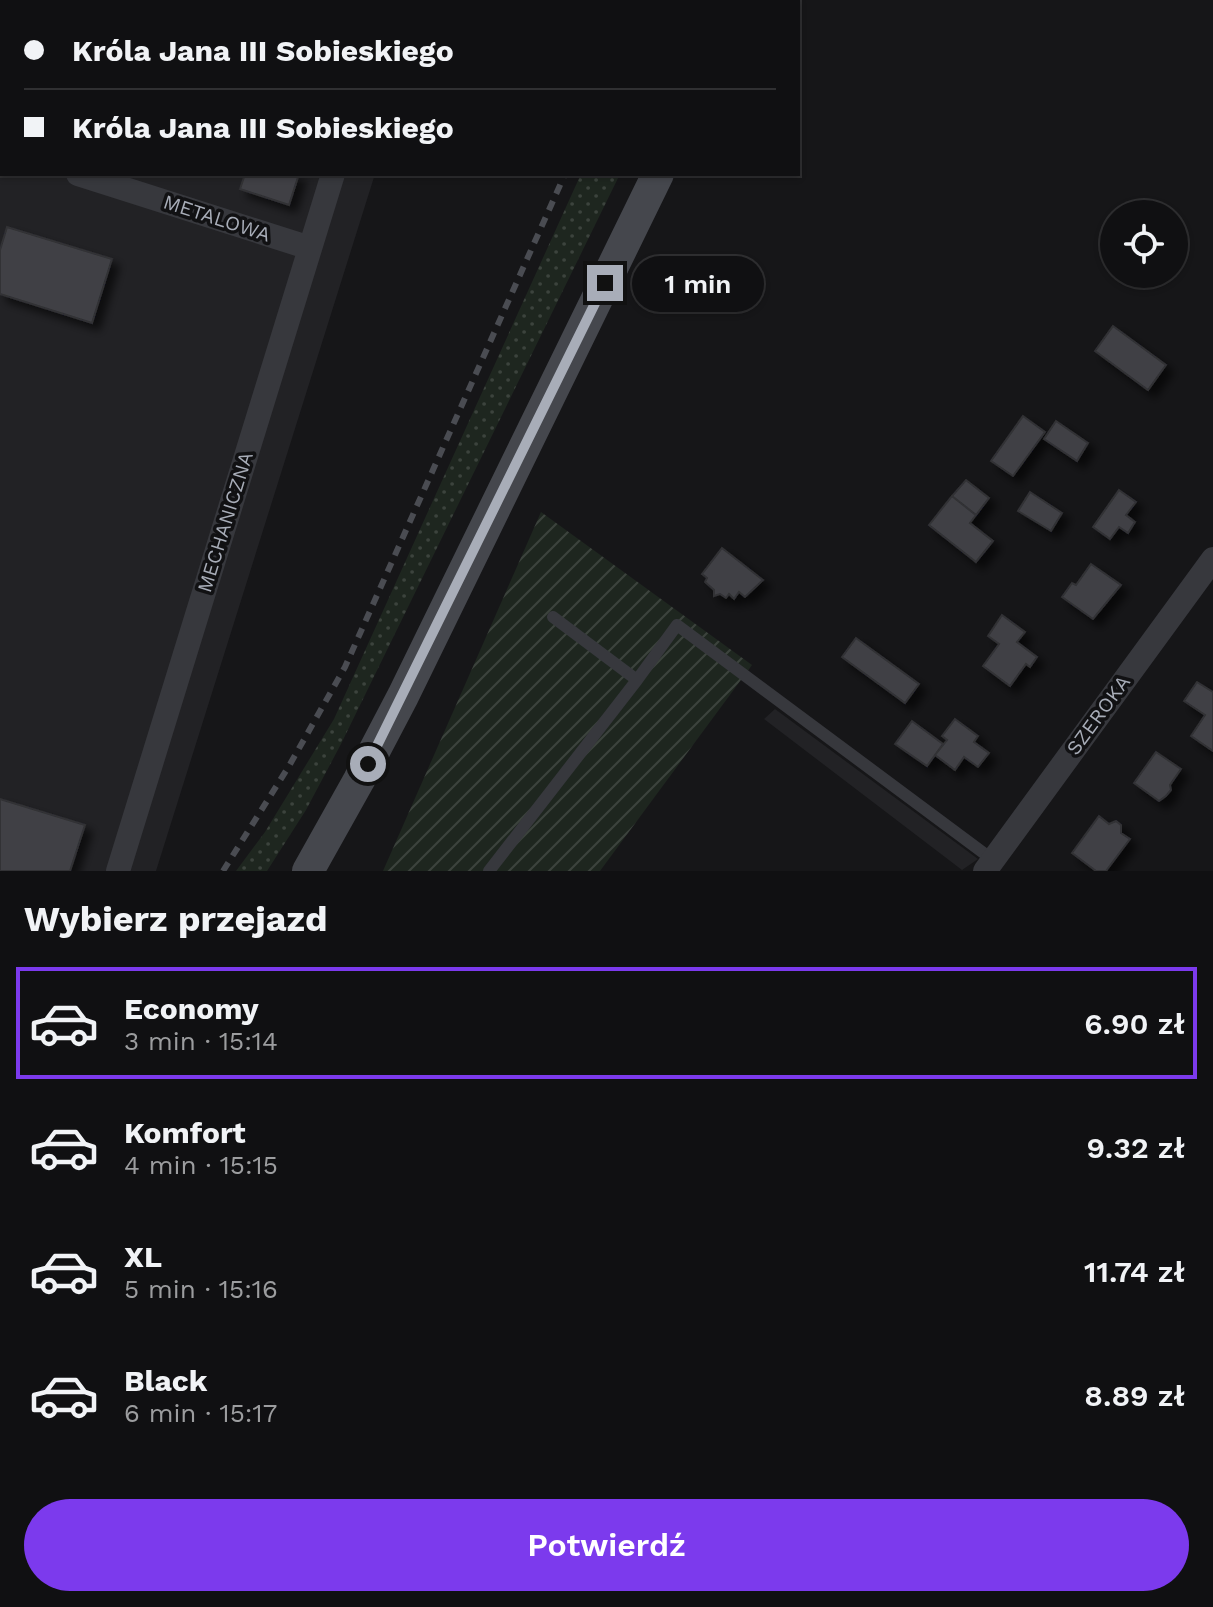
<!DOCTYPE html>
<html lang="pl">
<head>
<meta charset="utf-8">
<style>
  body { margin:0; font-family:"Work Sans",sans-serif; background:#19191b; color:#f1f3f6; height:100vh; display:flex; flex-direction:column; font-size:30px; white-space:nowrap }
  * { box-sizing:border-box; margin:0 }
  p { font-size:26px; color:#9c9d9f }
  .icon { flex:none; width:44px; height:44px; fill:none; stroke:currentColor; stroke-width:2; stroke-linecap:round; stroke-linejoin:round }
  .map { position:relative; height:871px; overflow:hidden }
  .side { display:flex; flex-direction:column; background:#101012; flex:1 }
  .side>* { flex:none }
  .guide { position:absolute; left:0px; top:0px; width:800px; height:176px; box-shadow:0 2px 6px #0004,0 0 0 2px #303032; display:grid; align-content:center; height:176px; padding:0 24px; background:#101012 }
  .tools { position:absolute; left:1100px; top:200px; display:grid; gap:16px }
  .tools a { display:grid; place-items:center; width:88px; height:88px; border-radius:50%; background:#101012; box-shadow:0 2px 6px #0004,0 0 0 2px #303032; font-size:40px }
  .end { position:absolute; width:36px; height:36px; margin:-18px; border:10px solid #a8adb8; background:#111; box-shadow:0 0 0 4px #111 }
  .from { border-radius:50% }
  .bubble { position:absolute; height:56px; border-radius:28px; background:#101012; box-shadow:0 2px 6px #0004,0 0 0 2px #303032; font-size:26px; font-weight:600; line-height:56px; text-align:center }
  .guide b { display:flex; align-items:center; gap:28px; height:76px; font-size:30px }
  .guide b+b { border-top:2px solid #303032 }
  .guide i { width:20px; height:20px; background:#f1f3f6 }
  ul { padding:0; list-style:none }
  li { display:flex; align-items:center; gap:24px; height:112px; margin:0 16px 12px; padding:0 8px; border:4px solid transparent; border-radius:0px }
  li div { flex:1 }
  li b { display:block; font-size:30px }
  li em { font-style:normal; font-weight:600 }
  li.on { border-color:#7c3aed }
  li>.icon { width:72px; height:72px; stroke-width:1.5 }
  h2 { padding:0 24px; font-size:36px; line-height:96px }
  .action { display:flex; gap:16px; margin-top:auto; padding:16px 24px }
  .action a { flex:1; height:92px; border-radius:48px; background:#7c3aed; color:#fff; font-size:32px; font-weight:600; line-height:92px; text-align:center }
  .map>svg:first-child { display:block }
  .built { fill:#222225 }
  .grass { fill:url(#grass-dots) }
  .garden { fill:url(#garden-furrows) }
  .building { fill:#404145; stroke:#303034; stroke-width:2; filter:url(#shadow) }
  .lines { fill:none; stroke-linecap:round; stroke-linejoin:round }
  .service { stroke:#37383d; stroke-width:12 }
  .minor { stroke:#37383d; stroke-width:24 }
  .secondary { stroke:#45474d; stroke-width:32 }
  .rail { stroke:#4a4c52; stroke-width:6; stroke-dasharray:10 8; stroke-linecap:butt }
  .route { stroke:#a8adb8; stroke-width:10 }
  .labels { text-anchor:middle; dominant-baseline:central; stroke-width:7; stroke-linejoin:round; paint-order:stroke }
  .street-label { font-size:20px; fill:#a8adb8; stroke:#111113 }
</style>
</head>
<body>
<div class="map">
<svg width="1213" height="871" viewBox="0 0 1213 871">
  <defs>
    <pattern id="grass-dots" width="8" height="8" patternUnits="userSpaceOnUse" patternTransform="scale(2)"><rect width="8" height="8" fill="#1e261f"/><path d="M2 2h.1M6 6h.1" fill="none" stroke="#3c433d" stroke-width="1.8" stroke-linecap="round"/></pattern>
    <pattern id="garden-furrows" width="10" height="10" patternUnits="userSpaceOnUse" patternTransform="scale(2)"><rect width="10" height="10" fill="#1e261f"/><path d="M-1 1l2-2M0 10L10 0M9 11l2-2" fill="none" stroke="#3c433d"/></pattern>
    <filter id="shadow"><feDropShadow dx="7" dy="7" stdDeviation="4" flood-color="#0009"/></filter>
  </defs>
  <rect width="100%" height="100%" fill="#161618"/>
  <!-- built -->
  <path class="built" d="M 0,0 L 430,0 L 2,2 L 2,174 L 375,174 L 156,871 L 0,871 Z
    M 775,709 L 978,859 L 962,870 L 764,719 Z"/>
  <!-- grass -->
  <path class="grass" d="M 581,174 L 620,174 L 341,744 L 306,810 L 267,871 L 236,871 L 265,832 L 334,719 Z"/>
  <!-- garden -->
  <path class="garden" d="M 541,512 L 752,665 L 600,871 L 383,871 Z"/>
  <!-- building -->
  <path class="building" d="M 0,0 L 77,0 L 2,2 L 2,50 Z
    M 245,174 L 299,174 L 289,205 L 240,189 Z
    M 7,227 L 112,259 L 92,323 L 0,294 L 0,250 Z
    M 1113,326 L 1166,365 L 1148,390 L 1095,351 Z
    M 1023,416 L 1045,432 L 1013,476 L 991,461 Z
    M 1056,421 L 1088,443 L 1077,461 L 1044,439 Z
    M 966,480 L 989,498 L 976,515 L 952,496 Z
    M 1119,490 L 1136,502 L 1126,515 L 1135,522 L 1128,533 L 1119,527 L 1110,539 L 1093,527 Z
    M 1030,492 L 1062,513 L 1051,531 L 1018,511 Z
    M 952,496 L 976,515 L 970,523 L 993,541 L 976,562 L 929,525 Z
    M 722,548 L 763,580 L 745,597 L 739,592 L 734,599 L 729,594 L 726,598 L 720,594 L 714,596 L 714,590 L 705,582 L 707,578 L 702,574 Z
    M 1091,564 L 1121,585 L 1093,619 L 1062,597 L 1072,583 L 1076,585 Z
    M 1002,615 L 1025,632 L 1017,642 L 1037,657 L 1030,667 L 1026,664 L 1010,686 L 983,666 L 999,644 L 988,636 Z
    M 856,638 L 919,684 L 905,703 L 842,657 Z
    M 1197,682 L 1213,692 L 1213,751 L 1191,736 L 1205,715 L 1184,701 Z
    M 955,719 L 978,736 L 974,742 L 989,753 L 978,767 L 964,757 L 955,770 L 935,755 L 947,740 L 942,736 Z
    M 912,721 L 943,744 L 927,766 L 895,744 Z
    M 1156,752 L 1181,769 L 1170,785 L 1171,790 L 1166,796 L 1159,801 L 1134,783 Z
    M 0,799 L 85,825 L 70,871 L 0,871 Z
    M 1099,816 L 1109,824 L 1116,821 L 1121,825 L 1121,833 L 1130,839 L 1106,871 L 1096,871 L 1072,853 Z"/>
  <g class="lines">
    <!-- service -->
    <path class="service" d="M 553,617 L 637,680 L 677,625 L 993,860
      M 489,871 L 637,680"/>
    <!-- minor -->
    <path class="minor" d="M 388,2 L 389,0
      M 0,149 L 2,150
      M 78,174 L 310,248
      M 118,871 L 333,174
      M 985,871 L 1213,559"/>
    <!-- secondary -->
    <path class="secondary" d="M 743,2 L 744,0
      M 308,871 L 359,780 L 403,696 L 658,174"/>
    <!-- rail -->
    <path class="rail" d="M 641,2 L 642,0
      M 223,871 L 289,766 L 345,667 L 565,174"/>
  </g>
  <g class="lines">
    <!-- route -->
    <path class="route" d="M 368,764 L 605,283"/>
  </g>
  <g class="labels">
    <!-- street labels -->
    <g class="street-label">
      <text transform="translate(217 218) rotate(18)">METALOWA</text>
      <text transform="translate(225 522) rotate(-73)">MECHANICZNA</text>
      <text transform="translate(1098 715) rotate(-54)">SZEROKA</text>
    </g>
  </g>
</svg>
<div class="tools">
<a><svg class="icon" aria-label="locate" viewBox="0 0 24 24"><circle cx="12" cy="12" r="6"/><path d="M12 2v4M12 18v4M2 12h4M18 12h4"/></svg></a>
</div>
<i class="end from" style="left:368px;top:764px"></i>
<i class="end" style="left:605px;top:283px"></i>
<div class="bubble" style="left:632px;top:256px;width:132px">1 min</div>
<div class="guide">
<b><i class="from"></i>Króla Jana III Sobieskiego</b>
<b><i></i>Króla Jana III Sobieskiego</b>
</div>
</div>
<section class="side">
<h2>Wybierz przejazd</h2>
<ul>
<li class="on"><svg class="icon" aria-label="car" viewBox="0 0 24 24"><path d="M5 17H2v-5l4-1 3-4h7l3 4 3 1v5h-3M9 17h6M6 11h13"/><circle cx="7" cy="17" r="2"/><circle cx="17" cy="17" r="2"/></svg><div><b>Economy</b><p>3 min · 15:14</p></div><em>6.90 zł</em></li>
<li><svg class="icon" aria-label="car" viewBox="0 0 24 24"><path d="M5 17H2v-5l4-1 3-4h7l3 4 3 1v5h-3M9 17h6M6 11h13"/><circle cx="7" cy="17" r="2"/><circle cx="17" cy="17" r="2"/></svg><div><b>Komfort</b><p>4 min · 15:15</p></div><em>9.32 zł</em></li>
<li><svg class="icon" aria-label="car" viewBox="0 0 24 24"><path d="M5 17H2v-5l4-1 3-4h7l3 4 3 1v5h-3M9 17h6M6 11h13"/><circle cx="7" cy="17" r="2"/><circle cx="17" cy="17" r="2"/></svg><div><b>XL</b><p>5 min · 15:16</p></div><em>11.74 zł</em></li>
<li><svg class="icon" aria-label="car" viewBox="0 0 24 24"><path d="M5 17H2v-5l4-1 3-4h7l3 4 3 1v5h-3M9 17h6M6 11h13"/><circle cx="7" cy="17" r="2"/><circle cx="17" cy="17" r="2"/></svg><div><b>Black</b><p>6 min · 15:17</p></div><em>8.89 zł</em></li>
</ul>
<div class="action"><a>Potwierdź</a></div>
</section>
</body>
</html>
